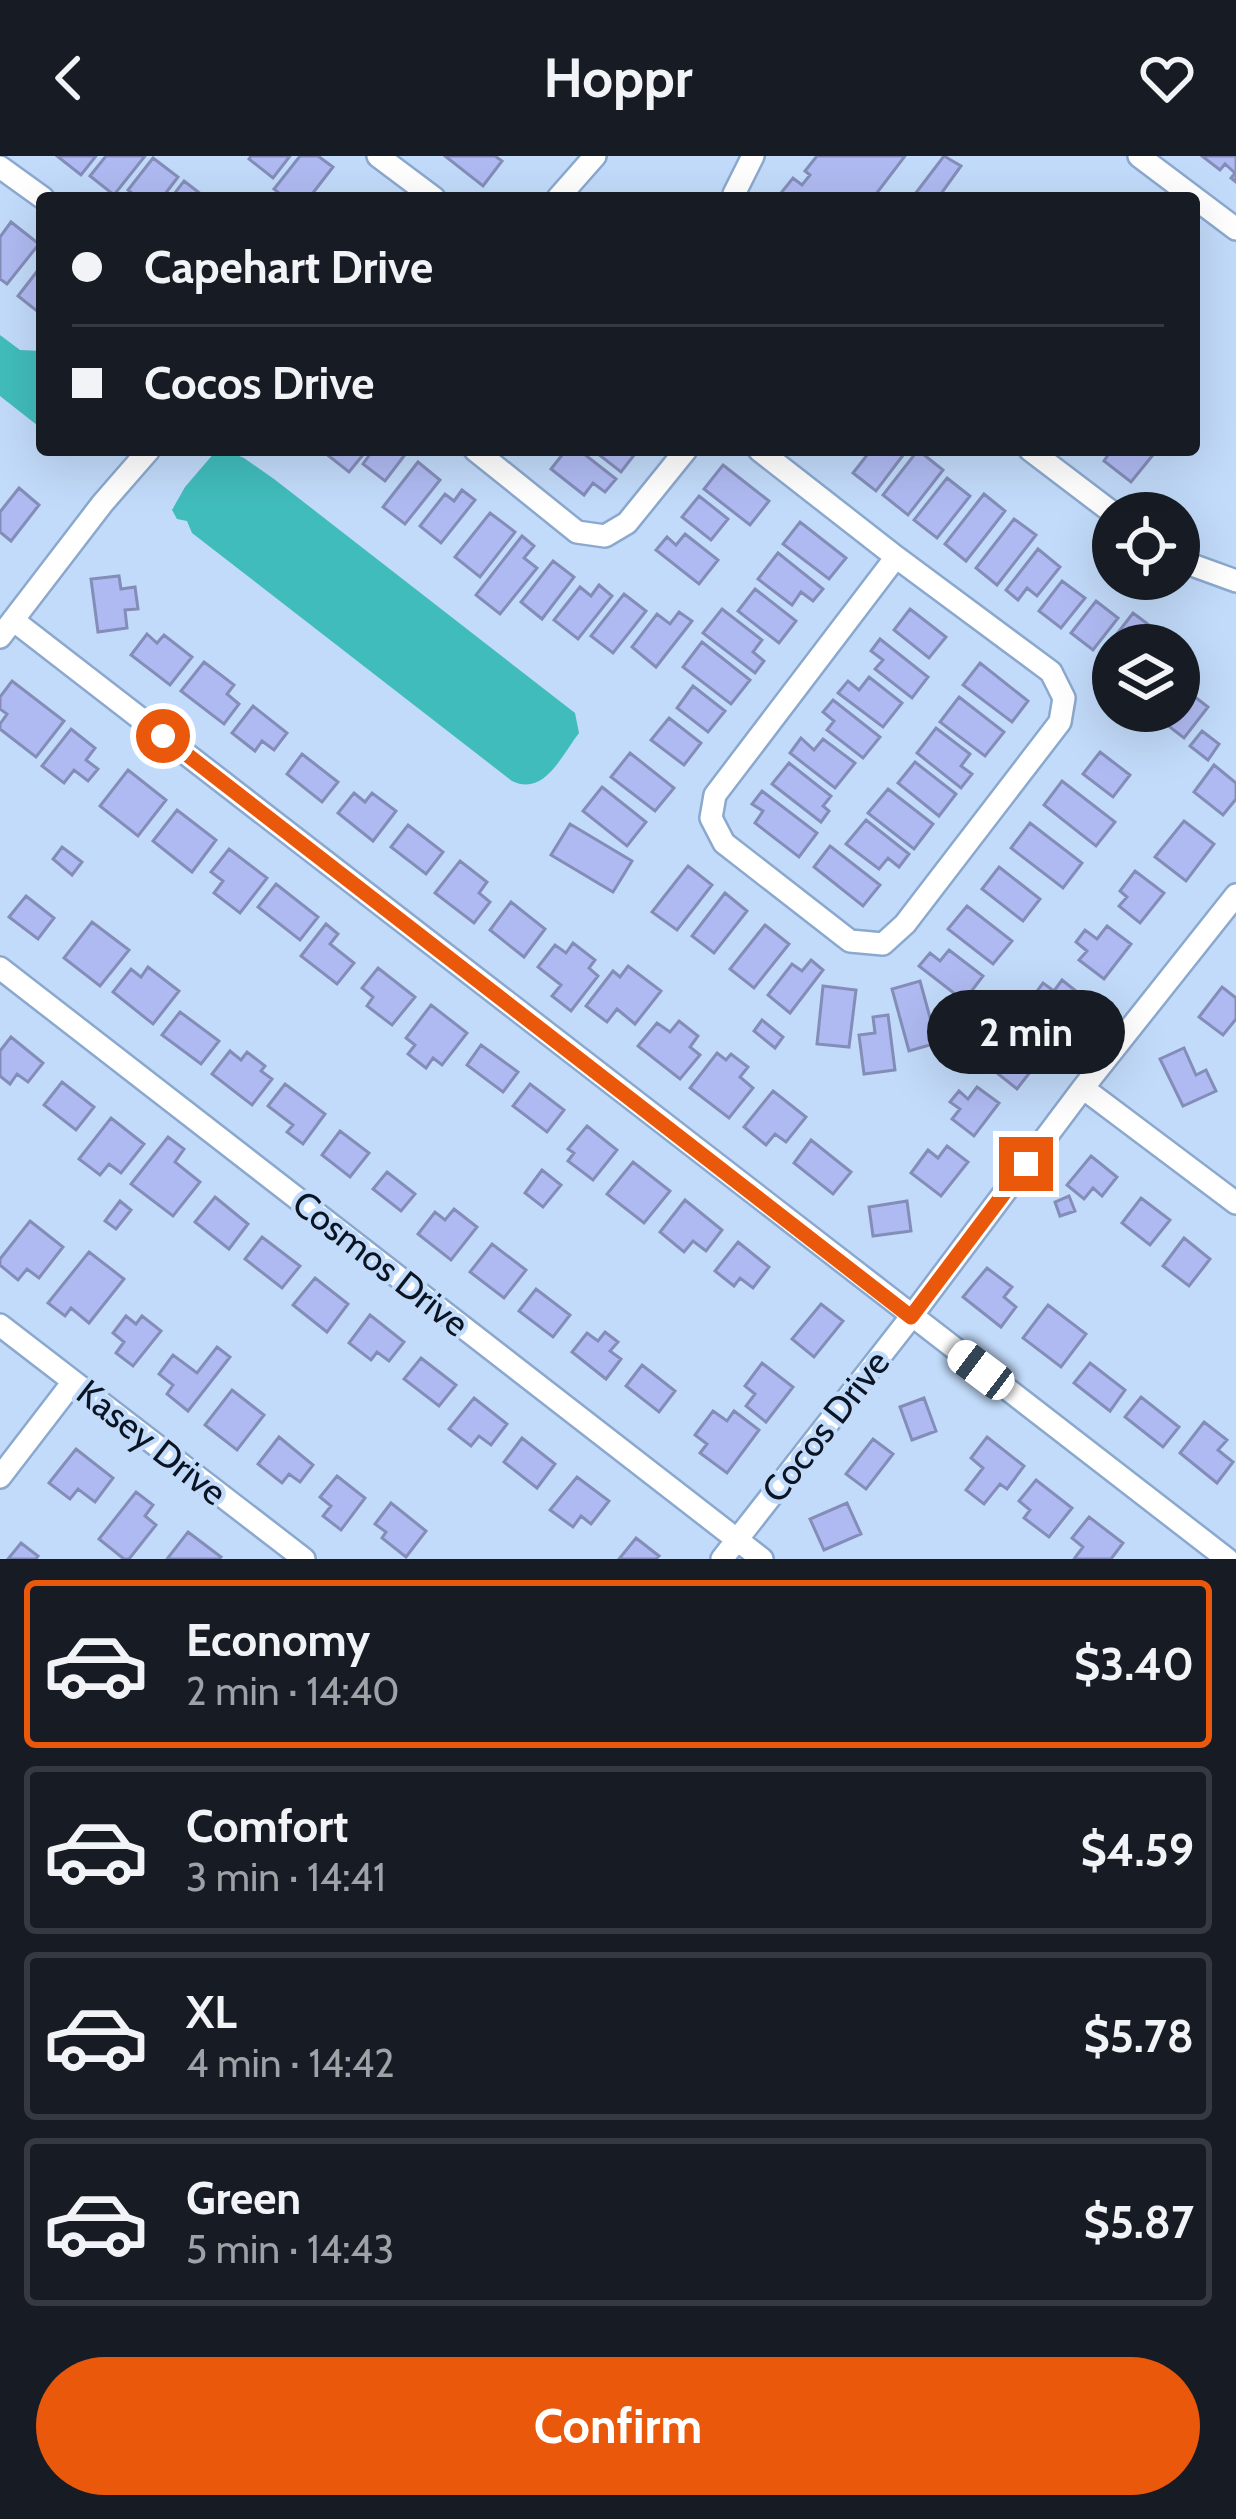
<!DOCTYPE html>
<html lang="en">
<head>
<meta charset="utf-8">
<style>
  body { margin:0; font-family:Cabin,sans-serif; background:#242831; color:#f1f3f6; height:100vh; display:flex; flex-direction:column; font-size:45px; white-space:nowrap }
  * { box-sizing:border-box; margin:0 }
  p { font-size:39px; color:#9ea1a6 }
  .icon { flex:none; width:66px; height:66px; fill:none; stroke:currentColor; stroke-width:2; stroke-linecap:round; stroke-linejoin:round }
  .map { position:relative; height:1403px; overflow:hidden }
  .panel { display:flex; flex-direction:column; background:#171b24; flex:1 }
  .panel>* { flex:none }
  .hud { position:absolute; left:36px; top:36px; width:1164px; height:264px; border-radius:12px; box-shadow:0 12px 48px #0002; display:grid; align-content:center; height:264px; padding:0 36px; background:#171b24 }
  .fabs { position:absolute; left:1092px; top:336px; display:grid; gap:24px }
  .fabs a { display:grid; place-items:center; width:108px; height:108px; border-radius:50%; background:#171b24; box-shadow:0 12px 48px #0002; font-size:60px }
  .end { position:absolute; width:54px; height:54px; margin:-27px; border:15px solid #ea580c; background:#fff; box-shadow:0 0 0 6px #fff }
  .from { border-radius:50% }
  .bubble { position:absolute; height:84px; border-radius:42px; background:#171b24; box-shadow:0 12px 48px #0002; font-size:39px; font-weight:800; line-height:84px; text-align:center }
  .car { position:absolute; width:36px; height:72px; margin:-36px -18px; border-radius:15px; box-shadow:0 0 9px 3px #0007; background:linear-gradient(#fff 24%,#345 0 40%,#fff 0 76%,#345 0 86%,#fff 0) }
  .hud b { display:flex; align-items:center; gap:42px; height:114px; font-size:45px }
  .hud b+b { border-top:3px solid #363941 }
  .hud i { width:30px; height:30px; background:#f1f3f6 }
  ul { padding:21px 0 0; list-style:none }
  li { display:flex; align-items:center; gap:36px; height:168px; margin:0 24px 18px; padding:0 12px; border:6px solid #363941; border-radius:12px }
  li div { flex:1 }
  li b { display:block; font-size:45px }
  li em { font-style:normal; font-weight:800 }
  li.on { border-color:#ea580c }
  li>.icon { width:108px; height:108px; stroke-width:1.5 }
  .cta { display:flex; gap:24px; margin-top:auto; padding:24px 36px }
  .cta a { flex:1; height:138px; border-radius:72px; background:#ea580c; color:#fff; font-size:48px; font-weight:800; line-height:138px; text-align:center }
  header { display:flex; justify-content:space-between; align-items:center; height:156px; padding:0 36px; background:#171b24; font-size:54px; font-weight:800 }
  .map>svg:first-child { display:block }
  .water { fill:#41bcbc }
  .building { fill:#afbaf2; stroke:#848db8; stroke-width:3 }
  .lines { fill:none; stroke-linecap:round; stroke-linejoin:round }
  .street-casing { stroke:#8ba8ce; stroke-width:26 }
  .street { stroke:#fff; stroke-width:21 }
  .route { stroke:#ea580c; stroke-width:15 }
  .labels { text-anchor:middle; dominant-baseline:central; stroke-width:9; stroke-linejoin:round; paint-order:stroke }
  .street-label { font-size:36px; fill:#0a1422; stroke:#c2dbfa }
</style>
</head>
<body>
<header><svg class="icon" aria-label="back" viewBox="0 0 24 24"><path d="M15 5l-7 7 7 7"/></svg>Hoppr<svg class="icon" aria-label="heart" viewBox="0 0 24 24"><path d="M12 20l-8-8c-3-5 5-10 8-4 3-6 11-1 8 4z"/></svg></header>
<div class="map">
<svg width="1236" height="1403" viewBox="0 0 1236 1403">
  <rect width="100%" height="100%" fill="#c2dbfa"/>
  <!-- water -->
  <path class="water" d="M 0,179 L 20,194 L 42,195 L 42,273 L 0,240 Z
    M 227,295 L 244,302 L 274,323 L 575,557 L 579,577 C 562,599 544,641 512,625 L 192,377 L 187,365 L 177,363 L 172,354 L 185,331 L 215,296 Z"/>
  <!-- building -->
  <path class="building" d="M 57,0 L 96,0 L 81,19 Z
    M 106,0 L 145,0 L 114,39 L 90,20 Z
    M 251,0 L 290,0 L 273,22 L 249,3 Z
    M 300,0 L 318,0 L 333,11 L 309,42 L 285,42 L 274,33 Z
    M 445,0 L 495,0 L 502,5 L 483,30 Z
    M 817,0 L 905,0 L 873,42 L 777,42 L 793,22 L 802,29 L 810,19 L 805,15 Z
    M 944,0 L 961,10 L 938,42 L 912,42 Z
    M 1202,0 L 1236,0 L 1236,26 L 1231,22 L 1235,17 L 1225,8 L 1220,14 Z
    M 153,2 L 178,21 L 162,42 L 138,42 L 128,34 Z
    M 184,25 L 206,42 L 171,42 Z
    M 11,66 L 39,88 L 7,128 L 0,123 L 0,81 Z
    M 42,109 L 42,159 L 18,140 Z
    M 327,294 L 367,294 L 349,316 L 325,297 Z
    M 373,294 L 404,294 L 407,296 L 385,325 L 363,308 Z
    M 566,294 L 579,294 L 616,323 L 605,336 L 593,327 L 584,339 L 551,313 Z
    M 593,294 L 638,294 L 621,316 Z
    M 871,294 L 907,294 L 876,335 L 853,317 Z
    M 918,294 L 943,314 L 908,359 L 883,339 Z
    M 1108,294 L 1157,294 L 1131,326 L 1104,305 L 1110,296 Z
    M 418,306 L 440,324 L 405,368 L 383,351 Z
    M 723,309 L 769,345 L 750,369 L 704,333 Z
    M 947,322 L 970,340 L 937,382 L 914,364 Z
    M 19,332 L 39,349 L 11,385 L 0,376 L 0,356 Z
    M 462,334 L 475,344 L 441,387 L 420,370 L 445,338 L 454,345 Z
    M 984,338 L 1005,355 L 966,405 L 945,388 Z
    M 699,340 L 728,363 L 711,384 L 682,361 Z
    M 490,357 L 515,376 L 480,421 L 455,401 Z
    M 1014,363 L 1036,379 L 997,429 L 976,412 Z
    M 800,366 L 846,402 L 829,423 L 783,388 Z
    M 685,378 L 718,404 L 699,428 L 656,394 L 667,381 L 676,389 Z
    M 522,380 L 534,390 L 524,402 L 537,412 L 500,458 L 476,439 Z
    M 1038,393 L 1060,411 L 1037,440 L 1027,432 L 1018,444 L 1006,434 Z
    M 778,397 L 823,433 L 813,445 L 801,436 L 792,449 L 758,423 Z
    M 553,405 L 574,421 L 542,463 L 521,446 Z
    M 119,420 L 121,433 L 135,431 L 138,453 L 125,454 L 127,472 L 98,476 L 91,423 Z
    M 1062,425 L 1085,442 L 1061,472 L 1039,455 Z
    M 599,429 L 612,440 L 578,483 L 554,464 L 580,431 L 591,440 Z
    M 755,433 L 796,465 L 779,487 L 738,455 Z
    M 624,438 L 646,455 L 613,497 L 591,480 Z
    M 1096,445 L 1118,462 L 1093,494 L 1071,477 Z
    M 722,453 L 762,484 L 753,496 L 764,505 L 755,517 L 703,477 Z
    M 910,453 L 946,481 L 929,502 L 894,474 Z
    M 679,456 L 692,465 L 656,511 L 632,491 L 657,458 L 670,468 Z
    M 1133,457 L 1157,475 L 1145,489 L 1113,489 L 1110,487 Z
    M 147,478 L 157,487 L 164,479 L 192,501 L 170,529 L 131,499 Z
    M 880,483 L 928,521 L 912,542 L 875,513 L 883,504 L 871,495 Z
    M 702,486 L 750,524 L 731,548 L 683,511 Z
    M 204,506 L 234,529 L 227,538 L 239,548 L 224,568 L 181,535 Z
    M 980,507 L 1028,545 L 1012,566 L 963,529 Z
    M 869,521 L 902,547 L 883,571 L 838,537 L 848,525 L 859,534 Z
    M 12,525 L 64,565 L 36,601 L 0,573 L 0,568 L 7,558 L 0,553 L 0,541 Z
    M 693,530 L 725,555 L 708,576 L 677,552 Z
    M 1186,534 L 1208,551 L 1184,582 L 1162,565 L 1169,555 L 1179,555 L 1179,543 Z
    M 959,541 L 1004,576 L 985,600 L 940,566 Z
    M 833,544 L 880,581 L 863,602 L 827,574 L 834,565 L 823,556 Z
    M 253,550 L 287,577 L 274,594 L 262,585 L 255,595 L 232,577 Z
    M 669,562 L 701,587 L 684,609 L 651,584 Z
    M 936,572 L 970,598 L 961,610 L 972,618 L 961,632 L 917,597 Z
    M 71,573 L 95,592 L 86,604 L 98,613 L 88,625 L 74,614 L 64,627 L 42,610 Z
    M 1202,575 L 1219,588 L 1208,604 L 1190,590 Z
    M 801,582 L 814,594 L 823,583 L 855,607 L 835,632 L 790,597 Z
    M 1100,596 L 1130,619 L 1113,641 L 1083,618 Z
    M 630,597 L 674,632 L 655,655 L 611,621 Z
    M 302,598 L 338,626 L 322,646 L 287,618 Z
    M 915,606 L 956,638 L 939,660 L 898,627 Z
    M 789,607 L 831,640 L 823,650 L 829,655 L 821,666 L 772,628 Z
    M 1214,609 L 1236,627 L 1236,643 L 1223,659 L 1194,636 Z
    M 128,614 L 166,644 L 138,680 L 100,650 Z
    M 1062,625 L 1115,666 L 1096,690 L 1044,649 Z
    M 602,631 L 646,666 L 627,690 L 583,655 Z
    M 888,633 L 933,668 L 914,693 L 868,657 Z
    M 762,635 L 817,677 L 799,701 L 755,667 L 763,655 L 752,648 Z
    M 354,637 L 365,646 L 372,637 L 396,655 L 373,685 L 338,657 Z
    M 177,654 L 216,684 L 192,716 L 153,685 Z
    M 866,664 L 909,698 L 899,711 L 888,702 L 879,713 L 846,688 Z
    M 1184,665 L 1214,688 L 1186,725 L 1155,701 Z
    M 1030,667 L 1082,707 L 1063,732 L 1011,692 Z
    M 570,668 L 632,705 L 613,736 L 551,699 Z
    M 408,669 L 443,696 L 426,718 L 391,691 Z
    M 830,690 L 880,729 L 863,750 L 814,711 Z
    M 62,691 L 82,706 L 72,719 L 53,703 Z
    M 229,693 L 267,722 L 240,757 L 214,737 L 223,725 L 211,716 Z
    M 460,705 L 487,726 L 479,737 L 490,746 L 474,767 L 435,737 Z
    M 688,710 L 712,729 L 677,774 L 652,756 Z
    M 999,711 L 1040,743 L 1023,765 L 982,733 Z
    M 1135,715 L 1164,737 L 1140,767 L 1119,750 L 1127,741 L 1120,735 Z
    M 276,728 L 318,761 L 300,784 L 258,751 Z
    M 725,737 L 747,755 L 714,797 L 692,780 Z
    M 26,740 L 54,762 L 38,783 L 9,761 Z
    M 511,746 L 545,773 L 524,801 L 490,774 Z
    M 967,750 L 1012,785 L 993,808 L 948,773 Z
    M 92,766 L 129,794 L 100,830 L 64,802 Z
    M 326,768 L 338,778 L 330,788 L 354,807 L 337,828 L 301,800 Z
    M 765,769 L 789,788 L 754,832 L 730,813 Z
    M 1107,770 L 1131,788 L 1104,823 L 1079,804 L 1087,795 L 1076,786 L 1085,774 L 1097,783 Z
    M 573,787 L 595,804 L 589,812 L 598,820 L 571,855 L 552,840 L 561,829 L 538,811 L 555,789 L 566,797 Z
    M 949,794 L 983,820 L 964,845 L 919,810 L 930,797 L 940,805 Z
    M 811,804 L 823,814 L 790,857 L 768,839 L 792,808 L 802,815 Z
    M 628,810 L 661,835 L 635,868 L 617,853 L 607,866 L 586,850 L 613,815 L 620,821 Z
    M 148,811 L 179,835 L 153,868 L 113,836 L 131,813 L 141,821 Z
    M 378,812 L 415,841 L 392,869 L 367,850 L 373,841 L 362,832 Z
    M 1062,824 L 1081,839 L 1055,873 L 1026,850 L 1043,827 L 1054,835 Z
    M 920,825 L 937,887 L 909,895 L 892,833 Z
    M 823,830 L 856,834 L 849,891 L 817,888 Z
    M 1222,831 L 1236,842 L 1236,863 L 1223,879 L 1199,861 Z
    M 431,849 L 467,877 L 442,909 L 433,902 L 426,912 L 408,898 L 415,889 L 406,882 Z
    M 180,856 L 219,885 L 201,908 L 162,879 Z
    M 888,859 L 895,914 L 864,918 L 859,879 L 875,877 L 873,861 Z
    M 762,864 L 783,881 L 775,892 L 754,875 Z
    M 679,865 L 698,880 L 690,891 L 700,899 L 680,923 L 638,890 L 657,867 L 670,876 Z
    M 1018,875 L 1045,897 L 1017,933 L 997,917 L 1005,906 L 998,901 Z
    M 11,881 L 43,907 L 28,926 L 17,918 L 10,928 L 0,920 L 0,895 Z
    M 977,882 L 995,896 L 982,913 L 964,899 Z
    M 481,889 L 518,916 L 503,936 L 467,909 Z
    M 1184,892 L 1196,919 L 1206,914 L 1216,935 L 1183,950 L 1160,903 Z
    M 230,895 L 241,904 L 247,896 L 265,910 L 261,915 L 272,923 L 252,949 L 212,918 Z
    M 717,897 L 726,904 L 731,898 L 748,911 L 740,921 L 753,932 L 729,962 L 690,932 Z
    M 62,926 L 94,951 L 76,974 L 44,949 Z
    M 285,928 L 325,958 L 303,988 L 287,976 L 293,969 L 268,950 Z
    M 530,928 L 564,954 L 547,976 L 513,950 Z
    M 977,931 L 999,947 L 974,980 L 952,963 L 960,953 L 950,946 L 959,935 L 968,943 Z
    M 773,935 L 806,961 L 786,986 L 775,978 L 766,989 L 744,971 Z
    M 111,962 L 144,988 L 121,1017 L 109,1008 L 100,1019 L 79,1003 Z
    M 587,970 L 617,994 L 593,1024 L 568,1005 L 574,997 L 568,993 Z
    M 340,975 L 369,997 L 350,1021 L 322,999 Z
    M 168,981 L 184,993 L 175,1006 L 200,1026 L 173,1060 L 131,1028 Z
    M 811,984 L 851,1016 L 833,1038 L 794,1007 Z
    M 947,990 L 968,1006 L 941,1040 L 911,1017 L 928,994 L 938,1002 Z
    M 1091,1000 L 1117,1021 L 1102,1040 L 1093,1032 L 1084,1043 L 1067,1029 Z
    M 633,1006 L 670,1035 L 644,1067 L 607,1038 Z
    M 542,1014 L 561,1029 L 543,1051 L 525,1037 Z
    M 387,1016 L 415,1038 L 401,1055 L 373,1033 Z
    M 1069,1040 L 1075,1055 L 1060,1060 L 1055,1046 Z
    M 215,1041 L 248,1068 L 229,1093 L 195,1066 Z
    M 1141,1042 L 1170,1064 L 1150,1089 L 1122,1067 Z
    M 685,1044 L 722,1074 L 706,1095 L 693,1085 L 684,1096 L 660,1076 Z
    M 120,1045 L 131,1054 L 116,1073 L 105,1065 Z
    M 907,1045 L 911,1075 L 873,1080 L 869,1051 Z
    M 454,1053 L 477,1071 L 451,1104 L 418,1078 L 435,1056 L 445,1064 Z
    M 30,1065 L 63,1091 L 39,1122 L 27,1113 L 18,1124 L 0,1109 L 0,1103 Z
    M 262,1081 L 300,1110 L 282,1132 L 245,1103 Z
    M 1184,1082 L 1210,1103 L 1189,1130 L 1163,1110 Z
    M 738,1086 L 769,1111 L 753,1132 L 740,1122 L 734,1130 L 715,1115 Z
    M 492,1088 L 526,1114 L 504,1142 L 470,1116 Z
    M 89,1096 L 124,1123 L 89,1167 L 71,1152 L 65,1160 L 48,1147 Z
    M 987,1112 L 1012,1131 L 1004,1141 L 1016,1151 L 1001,1171 L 963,1141 Z
    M 315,1122 L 348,1148 L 327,1176 L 293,1149 Z
    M 536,1133 L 570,1159 L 553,1181 L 519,1155 Z
    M 821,1148 L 843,1165 L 814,1201 L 792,1183 Z
    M 1048,1149 L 1086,1178 L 1061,1211 L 1023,1182 Z
    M 370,1159 L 404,1186 L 389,1205 L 377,1196 L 371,1204 L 349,1187 Z
    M 126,1160 L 136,1168 L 142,1160 L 161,1175 L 133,1210 L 116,1197 L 124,1186 L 113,1177 Z
    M 605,1176 L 618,1186 L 610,1195 L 621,1203 L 606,1223 L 572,1196 L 587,1177 L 598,1185 Z
    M 217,1191 L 230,1201 L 188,1255 L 167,1238 L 173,1229 L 159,1218 L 173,1199 L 197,1217 Z
    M 421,1202 L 456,1229 L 439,1250 L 404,1223 Z
    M 762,1207 L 793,1231 L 766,1266 L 746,1250 L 755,1238 L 745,1230 Z
    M 1090,1207 L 1125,1234 L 1110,1255 L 1074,1227 Z
    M 642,1209 L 675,1235 L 659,1256 L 626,1230 Z
    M 232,1234 L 264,1259 L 237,1294 L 205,1269 Z
    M 1141,1241 L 1179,1271 L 1163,1291 L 1125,1261 Z
    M 474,1242 L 507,1268 L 491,1289 L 479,1280 L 471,1290 L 449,1273 Z
    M 924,1242 L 936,1275 L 912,1284 L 900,1251 Z
    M 713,1255 L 727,1265 L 734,1255 L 759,1274 L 727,1317 L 700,1297 L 707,1288 L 695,1279 Z
    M 1204,1266 L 1227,1284 L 1218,1294 L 1233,1306 L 1217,1327 L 1180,1297 Z
    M 279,1281 L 313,1309 L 300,1326 L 289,1318 L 282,1327 L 258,1308 Z
    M 987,1281 L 1024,1310 L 1007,1333 L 1000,1328 L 984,1348 L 966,1334 L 983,1312 L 971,1302 Z
    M 522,1282 L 555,1308 L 537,1332 L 504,1306 Z
    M 873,1283 L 893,1298 L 866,1333 L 846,1318 Z
    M 76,1293 L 113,1322 L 95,1346 L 78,1333 L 70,1343 L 49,1327 Z
    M 337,1320 L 365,1342 L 341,1374 L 323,1360 L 331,1350 L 320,1341 Z
    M 577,1321 L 609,1345 L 591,1368 L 581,1360 L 573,1371 L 550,1354 Z
    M 1036,1324 L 1072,1352 L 1049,1381 L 1024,1362 L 1030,1354 L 1019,1345 Z
    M 136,1336 L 153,1349 L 145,1360 L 156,1369 L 129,1403 L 124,1403 L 99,1383 Z
    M 391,1347 L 426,1375 L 406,1401 L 382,1382 L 386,1376 L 375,1368 Z
    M 847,1347 L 861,1378 L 824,1394 L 810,1363 Z
    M 1089,1361 L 1123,1387 L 1111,1403 L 1074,1403 L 1083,1391 L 1072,1382 Z
    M 188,1376 L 221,1401 L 219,1403 L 167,1403 Z
    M 636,1382 L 659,1400 L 656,1403 L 619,1403 Z
    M 21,1387 L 38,1400 L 36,1403 L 8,1403 Z"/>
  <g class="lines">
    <!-- street casing -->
    <g class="street-casing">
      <path id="street" d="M 378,0 L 434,42
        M 1139,0 L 1236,73
        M 0,11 L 43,42
        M 558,42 L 595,0
        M 735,42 L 734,38 L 753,0
        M 475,294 L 577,376 L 605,380 L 627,367 L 686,294
        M 759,294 L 896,401 L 1051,516 L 1064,542 L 1060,566 L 905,768 L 883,788 L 850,785 L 724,687 L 711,662 L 715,639 L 896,401
        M 1030,294 L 1113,357
        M 1179,401 L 1192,409 L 1236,425
        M 13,464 L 1227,1403
        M 0,481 L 102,348 L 149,294
        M 0,812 L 762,1403
        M 1083,932 L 1236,1047
        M 0,1169 L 304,1403
        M 0,1321 L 73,1226
        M 722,1403 L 911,1161 L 1083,932 L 1236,739"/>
    </g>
    <!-- street -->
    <use href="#street" class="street"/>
  </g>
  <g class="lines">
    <!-- route -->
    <path class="route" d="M 163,580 L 911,1161 L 1026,1008"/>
  </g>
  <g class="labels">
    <!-- street labels -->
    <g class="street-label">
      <text transform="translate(381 1107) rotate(38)">Cosmos Drive</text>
      <text transform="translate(825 1270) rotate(-52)">Cocos Drive</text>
      <text transform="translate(152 1286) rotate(38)">Kasey Drive</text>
    </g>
  </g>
</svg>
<div class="fabs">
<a><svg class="icon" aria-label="locate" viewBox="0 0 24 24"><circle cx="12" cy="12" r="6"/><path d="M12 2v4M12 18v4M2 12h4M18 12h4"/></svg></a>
<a><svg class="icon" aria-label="layers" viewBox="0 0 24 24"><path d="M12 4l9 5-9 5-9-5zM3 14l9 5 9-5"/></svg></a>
</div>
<i class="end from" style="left:163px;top:580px"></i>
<i class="end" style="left:1026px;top:1008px"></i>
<div class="bubble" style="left:927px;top:834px;width:198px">2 min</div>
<i class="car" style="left:981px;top:1214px;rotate:307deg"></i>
<div class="hud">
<b><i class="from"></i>Capehart Drive</b>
<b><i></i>Cocos Drive</b>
</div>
</div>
<section class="panel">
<ul>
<li class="on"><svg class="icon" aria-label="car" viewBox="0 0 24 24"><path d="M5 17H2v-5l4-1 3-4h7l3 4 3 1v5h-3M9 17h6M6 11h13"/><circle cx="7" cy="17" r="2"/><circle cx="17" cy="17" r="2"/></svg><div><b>Economy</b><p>2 min · 14:40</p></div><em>$3.40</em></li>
<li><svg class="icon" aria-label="car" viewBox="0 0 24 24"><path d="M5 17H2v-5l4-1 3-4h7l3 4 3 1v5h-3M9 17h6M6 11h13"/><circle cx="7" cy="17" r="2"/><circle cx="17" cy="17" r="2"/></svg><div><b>Comfort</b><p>3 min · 14:41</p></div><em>$4.59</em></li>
<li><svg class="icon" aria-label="car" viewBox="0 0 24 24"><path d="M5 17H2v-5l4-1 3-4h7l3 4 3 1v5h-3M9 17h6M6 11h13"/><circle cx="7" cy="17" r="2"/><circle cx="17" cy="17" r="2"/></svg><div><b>XL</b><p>4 min · 14:42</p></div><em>$5.78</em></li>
<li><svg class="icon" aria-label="car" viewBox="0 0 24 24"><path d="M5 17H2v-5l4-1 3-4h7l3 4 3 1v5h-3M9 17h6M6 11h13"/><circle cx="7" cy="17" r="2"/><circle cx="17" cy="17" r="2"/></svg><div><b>Green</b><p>5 min · 14:43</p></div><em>$5.87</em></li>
</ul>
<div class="cta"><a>Confirm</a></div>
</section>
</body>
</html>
